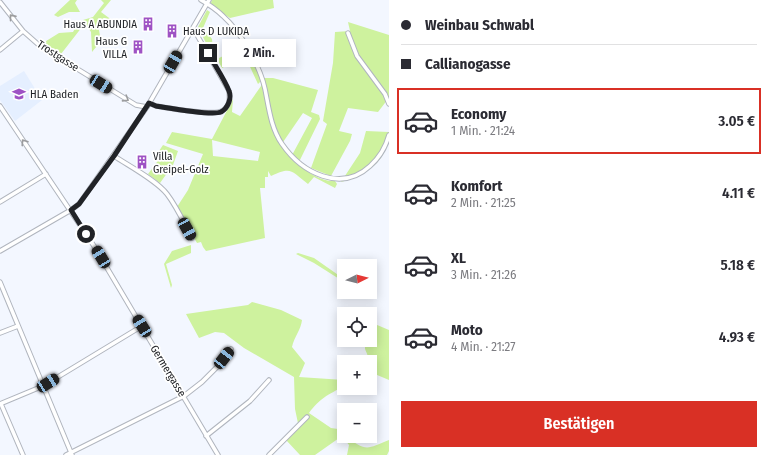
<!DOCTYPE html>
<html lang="de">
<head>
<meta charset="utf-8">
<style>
  body { margin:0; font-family:"Fira Sans Condensed",sans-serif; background:#f2f2f3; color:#2b2b33; height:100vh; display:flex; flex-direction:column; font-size:15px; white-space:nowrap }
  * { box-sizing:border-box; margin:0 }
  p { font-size:13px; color:#7c7c81 }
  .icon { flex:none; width:22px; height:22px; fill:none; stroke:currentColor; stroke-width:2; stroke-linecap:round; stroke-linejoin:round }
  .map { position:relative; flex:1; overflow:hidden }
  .drawer { display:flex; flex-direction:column; background:#fff; width:380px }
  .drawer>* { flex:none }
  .top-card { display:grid; align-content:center; height:88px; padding:0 12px; background:#fff }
  .needle { width:26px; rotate:84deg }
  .tools { position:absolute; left:337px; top:259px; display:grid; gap:8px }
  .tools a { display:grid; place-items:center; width:40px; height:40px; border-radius:0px; background:#fff; box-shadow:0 2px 10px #0003; font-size:20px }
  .end { position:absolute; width:18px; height:18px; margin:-9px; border:5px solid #212327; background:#fff; box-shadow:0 0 0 2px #fff }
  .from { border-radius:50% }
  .bubble { position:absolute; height:28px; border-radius:0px; background:#fff; box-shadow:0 2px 10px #0003; font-size:13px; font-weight:600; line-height:28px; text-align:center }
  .car { position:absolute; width:12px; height:24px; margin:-12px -6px; border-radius:5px; box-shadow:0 0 3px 1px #0007; background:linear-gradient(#222 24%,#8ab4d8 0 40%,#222 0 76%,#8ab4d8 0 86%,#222 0) }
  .top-card b { display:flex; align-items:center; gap:14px; height:38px; font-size:15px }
  .top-card b+b { border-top:1px solid #e1e1e2 }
  .top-card i { width:10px; height:10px; background:#2b2b33 }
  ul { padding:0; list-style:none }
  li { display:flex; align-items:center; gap:12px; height:66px; margin:0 8px 6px; padding:0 4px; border:2px solid transparent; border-radius:0px }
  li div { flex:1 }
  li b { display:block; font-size:15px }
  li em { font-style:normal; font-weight:600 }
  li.active { border-color:#d93025 }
  li>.icon { width:36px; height:36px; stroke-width:1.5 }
  .button { display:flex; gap:8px; margin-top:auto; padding:8px 12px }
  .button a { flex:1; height:46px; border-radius:0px; background:#d93025; color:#fff; font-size:16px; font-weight:600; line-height:46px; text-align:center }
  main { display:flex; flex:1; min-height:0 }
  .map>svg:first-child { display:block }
  .built { fill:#e5efff }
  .green { fill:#cef29e; fill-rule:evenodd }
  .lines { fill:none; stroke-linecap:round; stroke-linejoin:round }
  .minor-casing { stroke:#b0b5be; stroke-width:5.5 }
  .minor { stroke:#fff; stroke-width:3.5 }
  .oneway { stroke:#9b9c9e }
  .route { stroke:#212327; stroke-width:5 }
  .labels { text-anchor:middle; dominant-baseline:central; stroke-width:3.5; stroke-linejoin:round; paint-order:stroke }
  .poi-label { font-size:11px; fill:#212327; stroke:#fff; text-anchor:start }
  .street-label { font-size:11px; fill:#212327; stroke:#fff }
</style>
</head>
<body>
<main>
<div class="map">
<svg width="389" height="455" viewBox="0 0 389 455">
  <rect width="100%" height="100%" fill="#f3f7ff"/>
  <!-- built -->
  <path class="built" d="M 24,71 L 42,100 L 15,121 L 0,100 L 0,86 Z"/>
  <!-- green -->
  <path class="green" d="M 70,0 L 77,0 L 75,3 L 80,12 L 69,12 L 58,17 L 54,15 Z
    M 101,0 L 111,0 L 101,12 L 124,29 L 104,18 L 98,25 L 101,41 L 92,52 L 91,32 L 83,20 L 93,17 L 104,3 Z
    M 212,0 L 273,0 L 274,8 L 230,18 L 210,5 Z
    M 207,10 L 210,12 L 203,28 L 212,39 L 213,49 L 206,43 L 198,27 Z
    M 348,22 L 389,35 L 389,100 L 388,99 L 378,112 L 348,108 L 339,131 L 352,134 L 350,141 L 331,176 L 311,168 L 327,124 L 323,121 L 333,63 L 335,32 L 350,31 Z
    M 77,25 L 82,27 L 61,54 L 43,43 L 59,33 L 73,32 Z
    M 244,46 L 254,64 L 261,81 L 258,84 L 245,56 L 222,68 L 217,59 Z
    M 263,78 L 273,78 L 318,90 L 311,112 L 319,115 L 320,119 L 298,164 C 307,172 322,182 335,181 L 337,184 L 335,188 L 314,177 L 308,184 C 291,171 292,166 271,176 L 268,171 L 268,177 L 265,177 L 265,188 L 260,188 L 265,238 L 206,251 L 203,247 L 201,242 L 197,243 L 177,207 L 188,190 L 203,154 L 166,143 L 172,132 L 212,139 L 233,99 L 232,112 L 240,116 L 261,86 ZM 303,113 L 312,118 L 291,157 L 281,145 ZM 212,140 L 260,152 L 258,161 L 213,156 Z
    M 366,131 L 389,132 C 389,160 366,176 341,182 L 360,153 Z
    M 163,145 L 178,151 L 173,165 L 160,183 L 148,174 L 160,158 L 157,154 Z
    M 191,245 L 191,253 L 166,264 L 172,285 L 171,288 L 164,264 L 172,251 Z
    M 298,253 L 314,258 L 344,279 L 344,282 L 314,263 L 296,254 Z
    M 252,302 L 281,310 L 302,320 C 301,330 294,337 292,347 L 305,363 L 299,377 L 344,380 L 344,386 C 328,395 320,398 309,413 L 331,428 L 338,429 L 344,434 L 344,436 L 346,436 C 366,452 367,449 389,440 L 389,451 L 387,455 L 347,455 L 349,445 L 342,436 L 315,455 L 300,455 L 286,440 L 299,428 L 295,409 L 294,377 L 244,348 L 224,333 L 215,332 L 199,338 L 186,314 L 248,305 Z
    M 370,322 L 389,330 L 389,380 L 370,372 L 372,366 L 365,349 L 365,340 L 370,340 Z"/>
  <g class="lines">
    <!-- minor casing -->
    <g class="minor-casing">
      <path id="minor" d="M 201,0 C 208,4 217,10 223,16 C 241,32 260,66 265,89 C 269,109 271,128 282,144 C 302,173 341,193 370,166 C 379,158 386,146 389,135
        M 0,2 L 23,31 L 40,46 L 136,105 L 147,107
        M 348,33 L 357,56 L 385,94 L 389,104
        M 0,50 L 23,31
        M 149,103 L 156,106 C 169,108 213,116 222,111 C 230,106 230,99 229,91 L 193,28
        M 0,106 L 94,246 L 218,455
        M 114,156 C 129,166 156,180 167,194 C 177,207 184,223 192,238
        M 0,202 L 46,174
        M 0,251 L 71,210 L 79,204 L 147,107 L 209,0
        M 0,282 L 72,455
        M 0,333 L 18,326
        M 0,404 L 43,386 L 142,326
        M 1,404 L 23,455
        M 206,436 L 250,401 L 269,380
        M 66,455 L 184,396 L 202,382 L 218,366 L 231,349
        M 269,455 L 307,417"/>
    </g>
    <!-- minor -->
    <use href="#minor" class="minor"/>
  </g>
  <!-- one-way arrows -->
  <defs><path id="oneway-chevron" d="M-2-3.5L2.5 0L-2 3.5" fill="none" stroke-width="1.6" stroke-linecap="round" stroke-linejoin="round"/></defs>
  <g class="oneway">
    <use href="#oneway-chevron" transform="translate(12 17) rotate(-129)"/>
    <use href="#oneway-chevron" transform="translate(126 99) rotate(32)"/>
    <use href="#oneway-chevron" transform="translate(24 142) rotate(-124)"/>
  </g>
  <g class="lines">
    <!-- route -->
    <path class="route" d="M 86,234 L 71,210 L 79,204 L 114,156 L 149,103 L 156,106 C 169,108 211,116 221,112 C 228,108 232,98 229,91 C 225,80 214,64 208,53"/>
  </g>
  <!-- icons -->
  <defs>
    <g id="building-bare" transform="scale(1.08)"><path d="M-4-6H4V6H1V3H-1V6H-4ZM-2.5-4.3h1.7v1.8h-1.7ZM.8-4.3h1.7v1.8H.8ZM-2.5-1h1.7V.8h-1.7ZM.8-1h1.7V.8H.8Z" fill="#9e52c4" stroke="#fff" stroke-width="2.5" paint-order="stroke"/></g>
    <g id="school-bare" transform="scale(1.08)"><path d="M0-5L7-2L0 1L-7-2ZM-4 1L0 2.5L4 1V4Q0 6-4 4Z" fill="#9e52c4" stroke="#fff" stroke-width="2.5" paint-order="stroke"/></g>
  </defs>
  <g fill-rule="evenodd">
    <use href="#building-bare" x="148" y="24"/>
    <use href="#building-bare" x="172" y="31"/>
    <use href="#building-bare" x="138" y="47"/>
    <use href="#school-bare" x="19" y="94"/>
    <use href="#building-bare" x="142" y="162"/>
  </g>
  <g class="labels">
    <!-- poi labels -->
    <g class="poi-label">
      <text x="137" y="24" text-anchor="end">Haus A ABUNDIA</text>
      <text x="183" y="31">Haus D LUKIDA</text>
      <text x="127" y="41" text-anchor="end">Haus G<tspan x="127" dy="13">VILLA</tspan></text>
      <text x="30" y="94">HLA Baden</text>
      <text x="153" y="156">Villa<tspan x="153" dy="13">Greipel-Golz</tspan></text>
    </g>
    <!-- street labels -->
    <g class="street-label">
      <text transform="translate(58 56) rotate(33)">Trostgasse</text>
      <text transform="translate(168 371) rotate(59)">Germergasse</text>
    </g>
  </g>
</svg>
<div class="tools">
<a><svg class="needle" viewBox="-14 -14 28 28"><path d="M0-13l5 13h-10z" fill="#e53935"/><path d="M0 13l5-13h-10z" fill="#7c7c81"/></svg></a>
<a><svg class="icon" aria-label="locate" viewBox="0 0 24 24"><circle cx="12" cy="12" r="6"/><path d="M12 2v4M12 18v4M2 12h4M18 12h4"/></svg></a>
<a>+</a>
<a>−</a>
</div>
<i class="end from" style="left:86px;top:234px"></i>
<i class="end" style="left:208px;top:53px"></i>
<div class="bubble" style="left:222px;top:39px;width:74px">2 Min.</div>
<i class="car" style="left:173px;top:62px;rotate:30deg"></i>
<i class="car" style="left:101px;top:84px;rotate:122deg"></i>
<i class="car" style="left:187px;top:229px;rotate:151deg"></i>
<i class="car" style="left:101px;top:257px;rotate:329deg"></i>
<i class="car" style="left:142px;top:326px;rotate:328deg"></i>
<i class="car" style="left:224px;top:358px;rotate:38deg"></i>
<i class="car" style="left:48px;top:383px;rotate:58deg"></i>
</div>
<section class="drawer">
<div class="top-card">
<b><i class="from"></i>Weinbau Schwabl</b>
<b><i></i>Callianogasse</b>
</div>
<ul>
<li class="active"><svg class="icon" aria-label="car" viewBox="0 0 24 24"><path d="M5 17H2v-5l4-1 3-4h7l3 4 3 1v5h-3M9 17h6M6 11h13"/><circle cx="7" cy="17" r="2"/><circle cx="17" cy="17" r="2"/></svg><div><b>Economy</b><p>1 Min. · 21:24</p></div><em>3.05 €</em></li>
<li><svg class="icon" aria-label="car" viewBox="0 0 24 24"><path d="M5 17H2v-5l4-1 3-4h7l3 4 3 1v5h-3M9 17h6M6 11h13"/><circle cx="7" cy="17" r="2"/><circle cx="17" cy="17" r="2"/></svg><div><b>Komfort</b><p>2 Min. · 21:25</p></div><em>4.11 €</em></li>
<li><svg class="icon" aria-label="car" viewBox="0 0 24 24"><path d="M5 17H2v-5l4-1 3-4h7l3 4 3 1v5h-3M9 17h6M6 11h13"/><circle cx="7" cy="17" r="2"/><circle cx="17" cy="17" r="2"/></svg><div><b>XL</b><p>3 Min. · 21:26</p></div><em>5.18 €</em></li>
<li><svg class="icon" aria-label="car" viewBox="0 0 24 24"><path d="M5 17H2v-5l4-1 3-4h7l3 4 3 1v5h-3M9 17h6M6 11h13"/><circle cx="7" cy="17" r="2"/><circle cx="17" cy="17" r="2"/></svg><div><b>Moto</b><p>4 Min. · 21:27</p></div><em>4.93 €</em></li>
</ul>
<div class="button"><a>Bestätigen</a></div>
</section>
</main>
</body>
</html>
